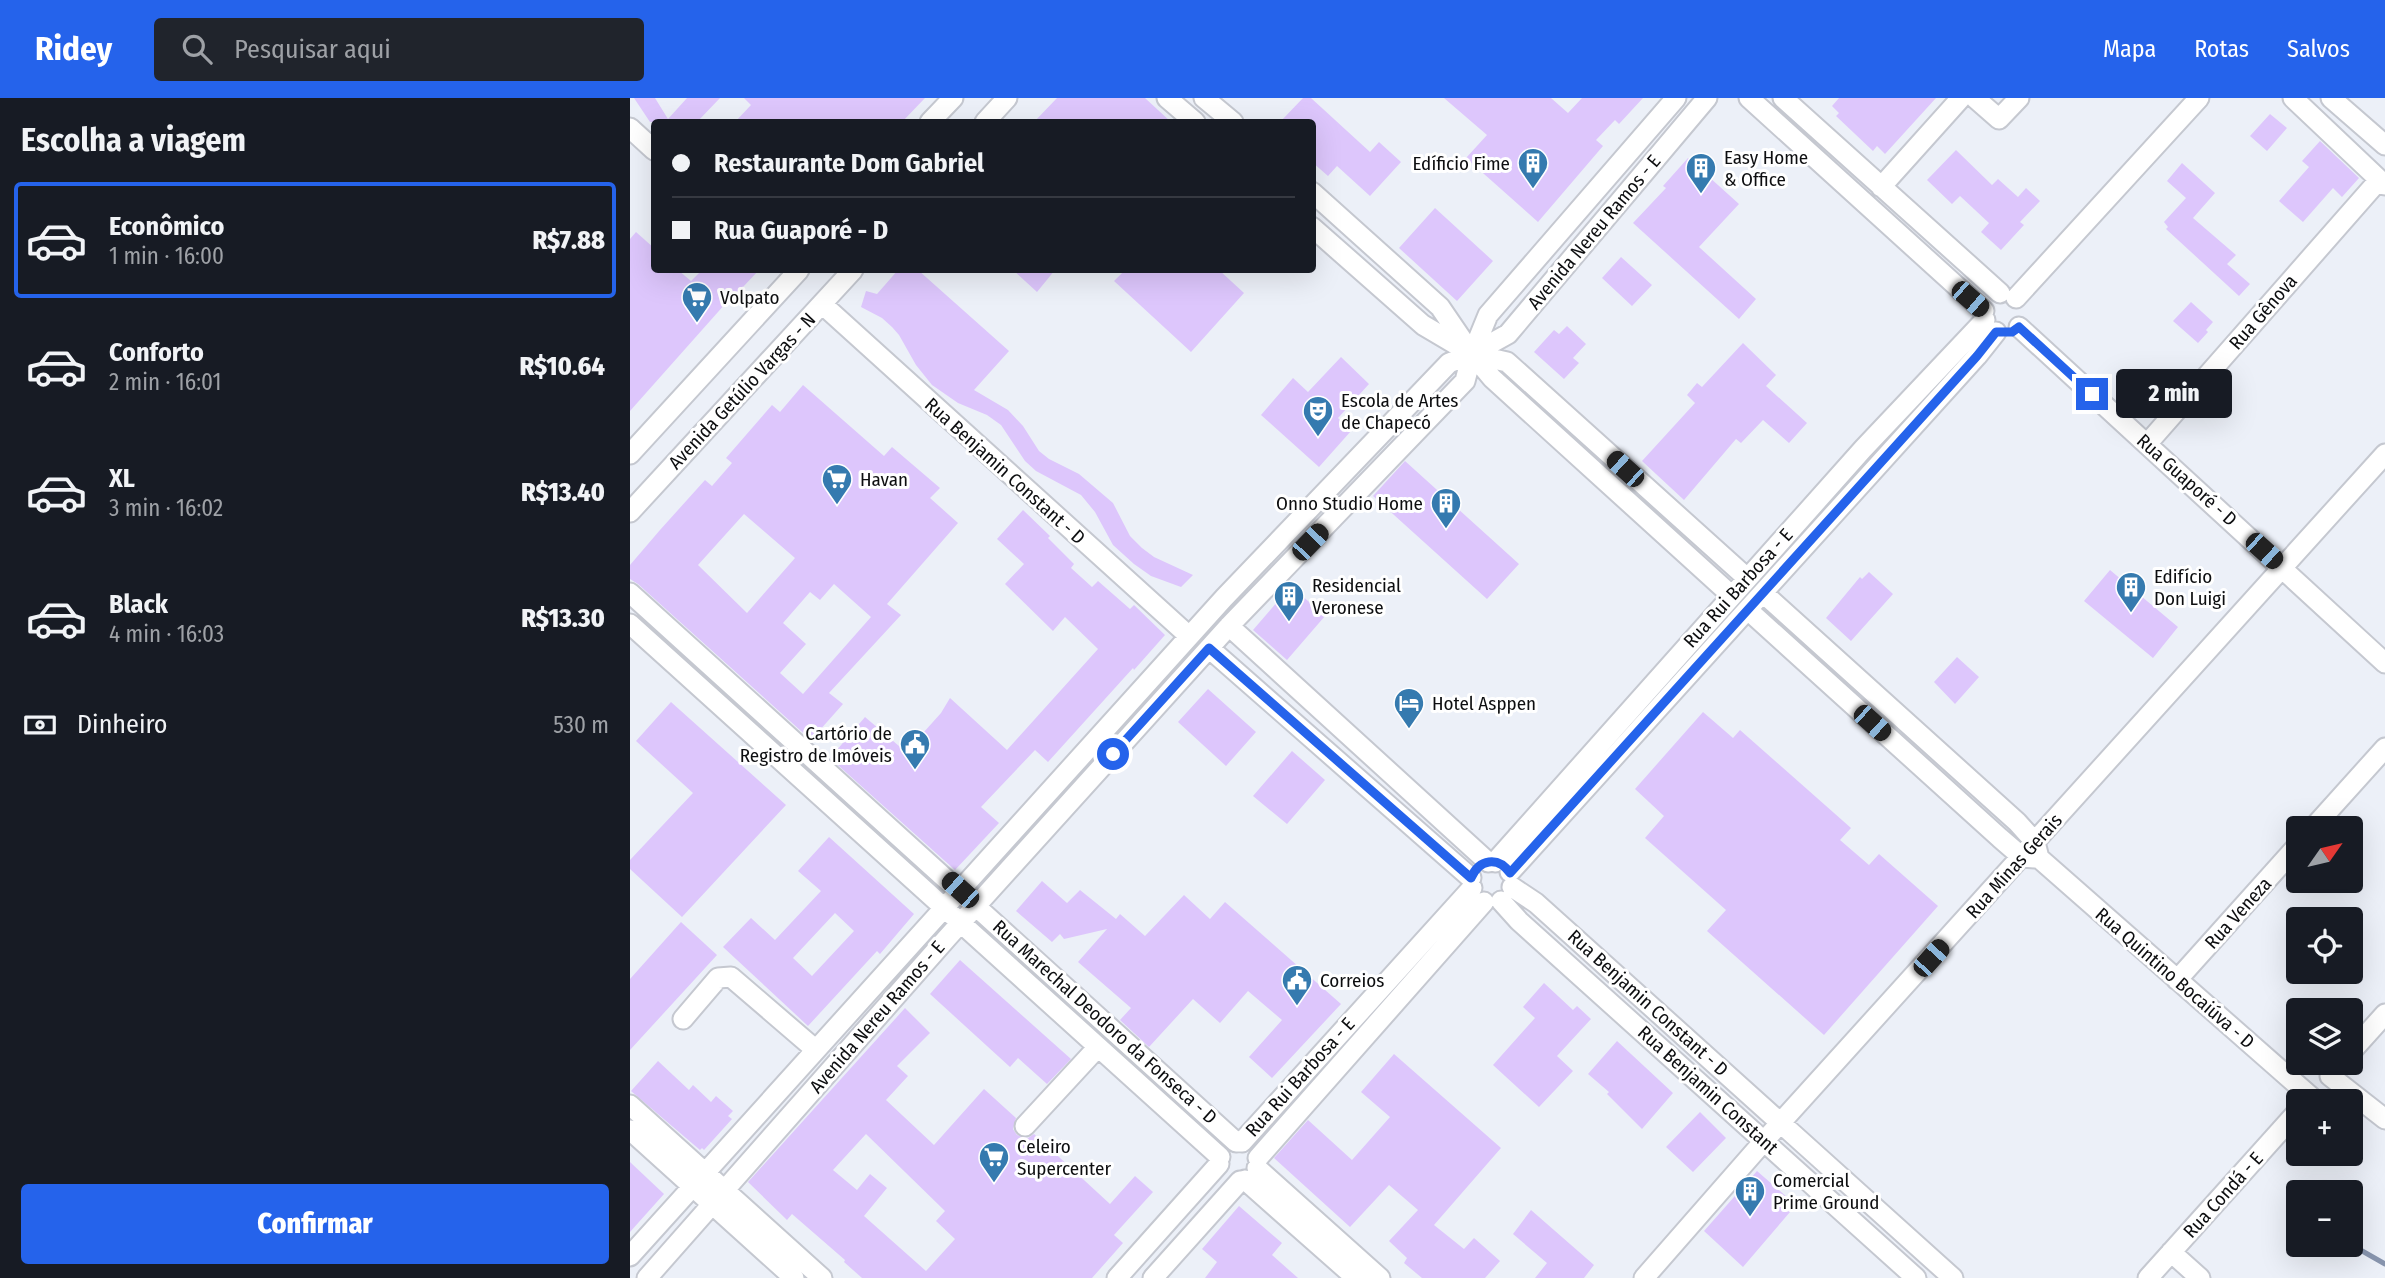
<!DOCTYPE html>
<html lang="pt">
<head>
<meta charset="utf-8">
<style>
  body { margin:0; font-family:"Fira Sans Condensed",sans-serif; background:#20242c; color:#f1f3f6; height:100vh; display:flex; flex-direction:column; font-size:26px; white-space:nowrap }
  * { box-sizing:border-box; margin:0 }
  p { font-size:23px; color:#9ea1a6 }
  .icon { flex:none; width:38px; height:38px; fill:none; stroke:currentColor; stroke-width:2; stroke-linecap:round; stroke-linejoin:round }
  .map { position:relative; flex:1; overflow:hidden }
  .side { display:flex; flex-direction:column; background:#171b24; width:630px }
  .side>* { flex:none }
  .hud { position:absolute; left:21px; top:21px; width:665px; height:154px; border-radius:7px; box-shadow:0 7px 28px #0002; display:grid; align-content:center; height:154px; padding:0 21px; background:#171b24 }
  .needle { width:46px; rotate:56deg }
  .controls { position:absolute; left:1656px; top:718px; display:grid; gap:14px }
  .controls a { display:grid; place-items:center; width:77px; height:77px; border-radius:7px; background:#171b24; box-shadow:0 7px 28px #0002; font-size:35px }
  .end { position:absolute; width:32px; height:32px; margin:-16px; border:9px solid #2563eb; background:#fff; box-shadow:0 0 0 4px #fff }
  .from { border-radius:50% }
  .bubble { position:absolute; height:49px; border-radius:7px; background:#171b24; box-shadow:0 7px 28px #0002; font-size:23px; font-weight:800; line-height:49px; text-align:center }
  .car { position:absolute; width:21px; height:42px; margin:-21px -10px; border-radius:9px; box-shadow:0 0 5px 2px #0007; background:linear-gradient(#222 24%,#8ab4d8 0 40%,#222 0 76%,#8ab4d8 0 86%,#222 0) }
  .hud b { display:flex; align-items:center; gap:24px; height:66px; font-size:26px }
  .hud b+b { border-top:2px solid #363941 }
  .hud i { width:18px; height:18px; background:#f1f3f6 }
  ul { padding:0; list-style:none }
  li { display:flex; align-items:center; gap:21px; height:116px; margin:0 14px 10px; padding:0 7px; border:4px solid transparent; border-radius:7px }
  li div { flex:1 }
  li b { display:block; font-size:26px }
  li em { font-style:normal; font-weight:800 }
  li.active { border-color:#2563eb }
  li>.icon { width:63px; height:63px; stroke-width:1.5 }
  h2 { padding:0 21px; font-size:32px; line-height:84px }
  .pay { display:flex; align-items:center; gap:18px; height:77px; padding:0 21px; font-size:26px }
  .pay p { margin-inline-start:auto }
  .primary-button { display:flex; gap:14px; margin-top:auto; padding:14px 21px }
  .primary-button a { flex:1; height:80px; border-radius:7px; background:#2563eb; color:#fff; font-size:28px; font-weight:800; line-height:80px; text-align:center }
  header { display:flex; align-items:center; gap:42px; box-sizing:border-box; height:98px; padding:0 35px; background:#2563eb; color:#fff }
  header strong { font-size:33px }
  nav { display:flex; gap:38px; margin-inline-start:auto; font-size:24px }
  .search { width:490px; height:63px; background:#20242c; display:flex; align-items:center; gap:18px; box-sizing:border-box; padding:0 24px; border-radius:7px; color:#9ea1a6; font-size:26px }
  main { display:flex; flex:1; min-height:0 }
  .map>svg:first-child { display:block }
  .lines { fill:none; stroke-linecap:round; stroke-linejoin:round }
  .stream { stroke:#8895ae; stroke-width:5 }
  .building { fill:#ddc6fc; fill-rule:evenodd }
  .minor-casing { stroke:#c5c8d0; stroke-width:23 }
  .minor { stroke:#fff; stroke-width:19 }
  .route { stroke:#2563eb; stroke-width:9 }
  .labels { text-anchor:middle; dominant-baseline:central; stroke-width:6; stroke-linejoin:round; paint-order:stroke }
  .poi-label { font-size:19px; fill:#0d0e10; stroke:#fff; text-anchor:start }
  .street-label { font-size:19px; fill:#0d0e10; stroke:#fff }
</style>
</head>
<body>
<header>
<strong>Ridey</strong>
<div class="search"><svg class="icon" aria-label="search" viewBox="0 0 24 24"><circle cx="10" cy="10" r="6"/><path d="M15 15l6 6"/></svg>Pesquisar aqui</div>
<nav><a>Mapa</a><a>Rotas</a><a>Salvos</a></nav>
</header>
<main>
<section class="side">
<h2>Escolha a viagem</h2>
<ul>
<li class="active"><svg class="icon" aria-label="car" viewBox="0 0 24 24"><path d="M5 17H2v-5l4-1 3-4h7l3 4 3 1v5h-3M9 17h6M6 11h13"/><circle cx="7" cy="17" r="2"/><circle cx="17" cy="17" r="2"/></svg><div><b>Econômico</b><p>1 min · 16:00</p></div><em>R$7.88</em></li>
<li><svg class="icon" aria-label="car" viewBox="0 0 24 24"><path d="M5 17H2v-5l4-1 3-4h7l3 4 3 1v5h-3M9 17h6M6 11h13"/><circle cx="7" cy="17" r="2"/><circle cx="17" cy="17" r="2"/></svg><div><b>Conforto</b><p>2 min · 16:01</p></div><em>R$10.64</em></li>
<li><svg class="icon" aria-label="car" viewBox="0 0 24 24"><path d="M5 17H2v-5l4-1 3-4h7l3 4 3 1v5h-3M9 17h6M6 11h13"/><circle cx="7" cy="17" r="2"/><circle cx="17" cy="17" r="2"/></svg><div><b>XL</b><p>3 min · 16:02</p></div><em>R$13.40</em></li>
<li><svg class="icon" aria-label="car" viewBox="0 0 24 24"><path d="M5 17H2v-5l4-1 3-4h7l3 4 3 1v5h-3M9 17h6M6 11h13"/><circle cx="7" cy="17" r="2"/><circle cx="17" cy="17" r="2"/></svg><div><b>Black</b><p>4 min · 16:03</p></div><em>R$13.30</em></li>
</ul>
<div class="pay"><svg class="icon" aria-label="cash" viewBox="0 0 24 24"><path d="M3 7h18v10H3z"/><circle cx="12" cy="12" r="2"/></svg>Dinheiro<p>530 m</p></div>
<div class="primary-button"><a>Confirmar</a></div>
</section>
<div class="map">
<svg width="1755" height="1180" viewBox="0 0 1755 1180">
  <rect width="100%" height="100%" fill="#ecf0f8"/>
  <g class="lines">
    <!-- stream -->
    <path class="stream" d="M 1720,1146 L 1755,1166"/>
  </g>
  <!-- building -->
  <path class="building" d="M 4,0 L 25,0 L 38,21 L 57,0 L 90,0 L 67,24 L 20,24 Z
    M 114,0 L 295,0 L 272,24 L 105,24 L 121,7 Z
    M 427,0 L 515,0 L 541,24 L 404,24 Z
    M 673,0 L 681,0 L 740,54 L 749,44 L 771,64 L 740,98 L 707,68 L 698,78 L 682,64 L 682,24 L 650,24 Z
    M 814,0 L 921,0 L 938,15 L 952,0 L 1013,0 L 989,26 L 985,22 L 966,42 L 973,48 L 908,124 L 836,60 L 857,37 Z
    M 1209,0 L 1306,0 L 1255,56 L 1247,48 L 1243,53 L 1206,18 L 1209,15 L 1202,8 Z
    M 1640,16 L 1657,30 L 1637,53 L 1620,38 Z
    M 1690,43 L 1729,80 L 1712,99 L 1703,90 L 1673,124 L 1649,103 L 1679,69 L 1672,63 Z
    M 1326,52 L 1362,87 L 1368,81 L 1388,99 L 1396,90 L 1410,103 L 1390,124 L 1394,127 L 1371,152 L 1351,134 L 1359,125 L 1330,98 L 1322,106 L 1297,82 Z
    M 1058,60 L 1109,106 L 1069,149 L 1126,201 L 1109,221 L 1003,125 L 1036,90 L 1033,88 Z
    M 1552,65 L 1585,95 L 1563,120 L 1606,157 L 1597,166 L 1620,186 L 1609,198 L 1536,131 L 1538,129 L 1534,124 L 1556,100 L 1537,83 Z
    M 805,110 L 863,163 L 827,203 L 769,150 Z
    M 6,134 L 24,150 L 24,172 L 48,172 L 61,183 L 72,172 L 129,172 L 97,206 L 96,205 L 0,313 L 0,141 Z
    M 991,159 L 1022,187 L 1002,208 L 972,180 Z
    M 268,172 L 288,172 L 379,253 L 344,292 L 378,312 L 393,328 L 409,353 L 419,361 L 449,376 L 483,405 L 500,438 L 512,450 L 524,459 L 563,477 L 551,489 L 521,478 L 504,466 L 483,447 L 465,414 L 451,397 L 406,373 L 395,363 L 371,327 L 357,317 L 328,305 L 302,287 L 286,267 L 269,237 L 262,229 L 252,220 L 231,209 L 236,193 L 247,196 Z
    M 383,172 L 425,172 L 407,194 Z
    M 495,172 L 589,172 L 614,195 L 561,254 L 484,183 Z
    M 1561,204 L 1583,224 L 1576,232 L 1578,234 L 1568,245 L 1543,223 Z
    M 937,228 L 956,246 L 943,260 L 949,265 L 934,281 L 904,254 L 924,232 L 929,236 Z
    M 1113,245 L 1146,277 L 1136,288 L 1177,325 L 1159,345 L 1133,322 L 1111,345 L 1106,341 L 1054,402 L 1012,363 L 1065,305 L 1057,297 L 1067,285 L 1072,289 Z
    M 711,259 L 739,286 L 708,320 L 721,333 L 689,369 L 631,317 L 663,280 L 678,294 Z
    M 173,287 L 254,358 L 262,349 L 310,390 L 300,400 L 328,425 L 257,506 L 271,517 L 199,595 L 213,606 L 181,642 L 8,486 L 0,481 L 0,467 L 30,432 L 75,382 L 82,388 L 102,365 L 96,360 L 142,307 L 150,314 ZM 114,416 L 165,460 L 117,515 L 68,467 ZM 204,486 L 241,519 L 173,596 L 150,575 L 176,546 L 153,525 L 180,494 L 190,502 Z
    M 775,363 L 889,466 L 857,501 L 743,398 Z
    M 393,412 L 420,438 L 418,440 L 444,466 L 441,470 L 462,489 L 468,483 L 500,511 L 504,507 L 535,537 L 504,572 L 503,570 L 418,664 L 405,652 L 351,709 L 369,725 L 325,772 L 200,660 L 235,619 L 276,654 L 311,615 L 320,600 L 377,652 L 468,551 L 435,519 L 423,533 L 375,486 L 394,466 L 367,441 Z
    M 1480,472 L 1548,529 L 1523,560 L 1454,503 Z
    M 1239,474 L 1263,496 L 1221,543 L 1196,520 L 1230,479 L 1232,481 Z
    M 661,488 L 695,518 L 657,562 L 623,532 Z
    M 1327,559 L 1349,579 L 1325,606 L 1304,584 Z
    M 578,591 L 626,634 L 596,668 L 548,624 Z
    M 41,604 L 156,707 L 52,819 L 0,771 L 0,762 L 63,695 L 6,643 Z
    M 1073,614 L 1103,640 L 1110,632 L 1221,730 L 1210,742 L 1239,767 L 1249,756 L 1308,808 L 1194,937 L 1077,833 L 1096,812 L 1015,740 L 1034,718 L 1005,691 Z
    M 662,653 L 695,682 L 657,726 L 623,698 Z
    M 199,739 L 284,816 L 250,856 L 247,853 L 178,928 L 93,849 L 121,820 L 145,842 L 191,793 L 168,773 ZM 205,815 L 224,833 L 182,878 L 163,860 Z
    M 412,783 L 437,805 L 450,792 L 486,821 L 490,816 L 515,838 L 554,797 L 580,821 L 595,804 L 711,906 L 642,980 L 619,959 L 652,922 L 618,893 L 590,925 L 563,901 L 519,949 L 490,922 L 501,910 L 448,864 L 477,831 L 434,841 L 430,836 L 422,844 L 386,813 Z
    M 51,824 L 87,857 L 0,952 L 0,881 Z
    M 330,862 L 441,961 L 417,986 L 388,960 L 380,969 L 300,896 Z
    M 914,885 L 943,912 L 947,908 L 961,921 L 927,958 L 943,973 L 909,1009 L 863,967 L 905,920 L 893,909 Z
    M 275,910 L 300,935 L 267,968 L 278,978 L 256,1002 L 304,1047 L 354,991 L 386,1020 L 383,1031 L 387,1037 L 398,1040 L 404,1036 L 480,1106 L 505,1078 L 523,1094 L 484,1137 L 493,1145 L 462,1180 L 232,1180 L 214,1164 L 215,1162 L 162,1116 L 157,1122 L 118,1084 ZM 236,1036 L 315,1113 L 306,1123 L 325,1141 L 296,1173 L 234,1118 L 257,1090 L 240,1076 L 227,1092 L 203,1072 Z
    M 987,943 L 1043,995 L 1012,1031 L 977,996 L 979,994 L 958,976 Z
    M 764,956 L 871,1050 L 804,1127 L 834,1151 L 844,1140 L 870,1163 L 855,1180 L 792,1180 L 774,1165 L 777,1160 L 759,1143 L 788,1112 L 759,1087 L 720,1129 L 644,1060 L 678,1022 L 722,1062 L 760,1019 L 731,994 Z
    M 28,963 L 59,992 L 63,987 L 81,1004 L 86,998 L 103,1013 L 98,1018 L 102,1021 L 74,1052 L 72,1050 L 70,1052 L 1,993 Z
    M 1070,1014 L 1096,1040 L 1063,1074 L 1036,1049 Z
    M 0,1064 L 34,1096 L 0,1134 Z
    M 1127,1073 L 1166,1107 L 1113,1169 L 1074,1133 Z
    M 609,1108 L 652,1145 L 642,1157 L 668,1180 L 575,1180 L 587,1164 L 572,1151 Z
    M 901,1112 L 964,1167 L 954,1180 L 905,1180 L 917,1165 L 883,1136 Z"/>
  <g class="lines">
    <!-- minor casing -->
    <g class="minor-casing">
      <path id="minor" d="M 537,0 L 565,24
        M 574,0 L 603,24
        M 1119,0 L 1354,213
        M 1153,0 L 1370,195
        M 1345,0 L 1369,21 L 1389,0
        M 1663,0 L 1755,87
        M 1701,0 L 1755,47
        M 300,24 L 323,0
        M 355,24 L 377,0
        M 0,30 L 24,52
        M 1251,89 L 1331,0
        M 682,94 L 810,209 L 842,256 L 862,280 L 1101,497
        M 682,129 L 793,227 L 842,256 L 877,264 L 1117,480
        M 1386,200 L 1569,0
        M 192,206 L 559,538
        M 1389,229 L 1755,565
        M 1517,346 L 1749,82
        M 0,356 L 169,172
        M 0,414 L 223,172
        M 0,495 L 606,1044
        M 1133,495 L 1387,724 L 1405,744 L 1409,760 L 1681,999
        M 1118,512 L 1370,740 L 1392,759 L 1405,760
        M 0,526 L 590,1059
        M 599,528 L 858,764
        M 579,550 L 841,780
        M 1683,730 L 1755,650
        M 865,764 L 1233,351 L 1355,222
        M 880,774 L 1347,258 L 1366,234
        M 882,789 L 906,805 L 1323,1180
        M 871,803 L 889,823 L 1286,1180
        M 1547,882 L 1668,747
        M 53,921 L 88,880 L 101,879 L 186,952
        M 1720,955 L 1755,916
        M 1700,978 L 1755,1021
        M 0,1007 L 192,1180
        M 395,1028 L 468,949
        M 0,1032 L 164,1180
        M 612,1044 L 842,790
        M 628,1060 L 854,804
        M 627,1070 L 750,1180
        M 615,1082 L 726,1180
        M 1541,1154 L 1570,1180
        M 0,1158 L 594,500 L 819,265 L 842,256 L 858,217 L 1046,0
        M 17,1180 L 317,840 L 599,528 L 835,283 L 842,256 L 878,236 L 1077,0
        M 487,1180 L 589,1066
        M 523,1180 L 610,1083
        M 1014,1180 L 1134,1043 L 1755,356
        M 1518,1180 L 1668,1013"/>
    </g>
    <!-- minor -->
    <use href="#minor" class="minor"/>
  </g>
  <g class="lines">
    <!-- route -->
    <path class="route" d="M 483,656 L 579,550 L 841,780 C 849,761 868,758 880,775 L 1347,258 L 1366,234 L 1382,234 L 1389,229 L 1462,296"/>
  </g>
  <!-- icons -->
  <defs>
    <g id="building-pin" transform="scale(1.575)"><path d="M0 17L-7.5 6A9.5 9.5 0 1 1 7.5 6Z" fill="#357aaf" stroke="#fff"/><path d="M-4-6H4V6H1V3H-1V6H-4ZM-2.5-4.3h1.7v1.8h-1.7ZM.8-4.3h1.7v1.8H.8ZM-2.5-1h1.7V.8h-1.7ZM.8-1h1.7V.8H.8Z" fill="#fff"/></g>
    <g id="supermarket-pin" transform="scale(1.575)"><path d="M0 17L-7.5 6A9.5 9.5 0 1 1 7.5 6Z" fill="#357aaf" stroke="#fff"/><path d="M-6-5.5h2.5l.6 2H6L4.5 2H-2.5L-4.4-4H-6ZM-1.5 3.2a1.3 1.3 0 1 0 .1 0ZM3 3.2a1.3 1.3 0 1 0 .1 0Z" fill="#fff"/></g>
    <g id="theatre-pin" transform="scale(1.575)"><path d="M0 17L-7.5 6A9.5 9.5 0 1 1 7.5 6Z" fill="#357aaf" stroke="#fff"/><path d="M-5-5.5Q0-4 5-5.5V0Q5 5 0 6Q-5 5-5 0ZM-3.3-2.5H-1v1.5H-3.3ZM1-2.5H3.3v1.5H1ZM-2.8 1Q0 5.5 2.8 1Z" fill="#fff"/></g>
    <g id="hotel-pin" transform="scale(1.575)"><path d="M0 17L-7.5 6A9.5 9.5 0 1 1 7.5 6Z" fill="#357aaf" stroke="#fff"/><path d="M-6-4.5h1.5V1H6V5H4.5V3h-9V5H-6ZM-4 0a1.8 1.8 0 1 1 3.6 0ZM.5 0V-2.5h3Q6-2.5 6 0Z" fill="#fff"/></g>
    <g id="civic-pin" transform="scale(1.575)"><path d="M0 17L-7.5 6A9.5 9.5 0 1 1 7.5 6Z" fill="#357aaf" stroke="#fff"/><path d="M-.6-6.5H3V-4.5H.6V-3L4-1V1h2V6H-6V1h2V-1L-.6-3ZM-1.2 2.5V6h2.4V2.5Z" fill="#fff"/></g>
  </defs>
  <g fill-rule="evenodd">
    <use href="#building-pin" x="903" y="65"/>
    <use href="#building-pin" x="1071" y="70"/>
    <use href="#supermarket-pin" x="67" y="199"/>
    <use href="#theatre-pin" x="688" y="313"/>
    <use href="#supermarket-pin" x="207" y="381"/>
    <use href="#building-pin" x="816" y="405"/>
    <use href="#building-pin" x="1501" y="489"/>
    <use href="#building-pin" x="659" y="498"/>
    <use href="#hotel-pin" x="779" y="605"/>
    <use href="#civic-pin" x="285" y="646"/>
    <use href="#civic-pin" x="667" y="882"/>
    <use href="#supermarket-pin" x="364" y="1059"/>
    <use href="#building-pin" x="1120" y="1093"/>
  </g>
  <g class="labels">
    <!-- poi labels -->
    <g class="poi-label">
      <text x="1094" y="59">Easy Home<tspan x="1094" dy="22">&amp; Office</tspan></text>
      <text x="880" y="65" text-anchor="end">Edíficio Fime</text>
      <text x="90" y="199">Volpato</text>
      <text x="711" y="302">Escola de Artes<tspan x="711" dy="22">de Chapecó</tspan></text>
      <text x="230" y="381">Havan</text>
      <text x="793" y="405" text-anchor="end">Onno Studio Home</text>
      <text x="1524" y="478">Edifício<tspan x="1524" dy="22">Don Luigi</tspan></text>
      <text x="682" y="487">Residencial<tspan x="682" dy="22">Veronese</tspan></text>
      <text x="802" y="605">Hotel Asppen</text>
      <text x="262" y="635" text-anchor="end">Cartório de<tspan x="262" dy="22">Registro de Imóveis</tspan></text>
      <text x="690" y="882">Correios</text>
      <text x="387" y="1048">Celeiro<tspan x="387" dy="22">Supercenter</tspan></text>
      <text x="1143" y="1082">Comercial<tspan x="1143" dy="22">Prime Ground</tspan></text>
    </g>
    <!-- street labels -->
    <g class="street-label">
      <text transform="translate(964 134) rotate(-50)">Avenida Nereu Ramos - E</text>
      <text transform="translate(1633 214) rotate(-49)">Rua Gênova</text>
      <text transform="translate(112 293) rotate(-47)">Avenida Getúlio Vargas - N</text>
      <text transform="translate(375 373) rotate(42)">Rua Benjamin Constant - D</text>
      <text transform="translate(1557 382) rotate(42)">Rua Guaporé - D</text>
      <text transform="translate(1108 490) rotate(-48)">Rua Rui Barbosa - E</text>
      <text transform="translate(1384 768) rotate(-48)">Rua Minas Gerais</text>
      <text transform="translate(1608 815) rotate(-48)">Rua Veneza</text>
      <text transform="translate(1545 880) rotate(41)">Rua Quintino Bocaiúva - D</text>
      <text transform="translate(1018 905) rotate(42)">Rua Benjamin Constant - D</text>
      <text transform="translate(247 919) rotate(-49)">Avenida Nereu Ramos - E</text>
      <text transform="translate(475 924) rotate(42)">Rua Marechal Deodoro da Fonseca - D</text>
      <text transform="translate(670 979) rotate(-48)">Rua Rui Barbosa - E</text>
      <text transform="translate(1078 992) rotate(42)">Rua Benjamin Constant</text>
      <text transform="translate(1593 1097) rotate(-48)">Rua Condá - E</text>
    </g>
  </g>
</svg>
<div class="controls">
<a><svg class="needle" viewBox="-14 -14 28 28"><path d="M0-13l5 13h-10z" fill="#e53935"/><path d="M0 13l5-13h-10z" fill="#9ea1a6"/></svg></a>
<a><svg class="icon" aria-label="locate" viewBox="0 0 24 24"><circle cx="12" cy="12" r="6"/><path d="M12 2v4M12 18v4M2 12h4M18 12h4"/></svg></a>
<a><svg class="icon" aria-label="layers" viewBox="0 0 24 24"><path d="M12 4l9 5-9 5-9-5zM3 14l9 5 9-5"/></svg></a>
<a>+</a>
<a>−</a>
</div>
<i class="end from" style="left:483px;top:656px"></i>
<i class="end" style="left:1462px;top:296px"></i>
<div class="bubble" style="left:1486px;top:271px;width:116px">2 min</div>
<i class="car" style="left:1340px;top:201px;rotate:131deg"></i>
<i class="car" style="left:995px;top:371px;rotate:312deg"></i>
<i class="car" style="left:680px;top:444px;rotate:44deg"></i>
<i class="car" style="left:1634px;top:453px;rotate:132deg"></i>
<i class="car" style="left:1242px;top:625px;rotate:132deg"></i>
<i class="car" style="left:330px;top:792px;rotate:312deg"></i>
<i class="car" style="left:1301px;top:860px;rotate:42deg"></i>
<div class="hud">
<b><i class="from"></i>Restaurante Dom Gabriel</b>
<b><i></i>Rua Guaporé - D</b>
</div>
</div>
</main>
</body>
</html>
